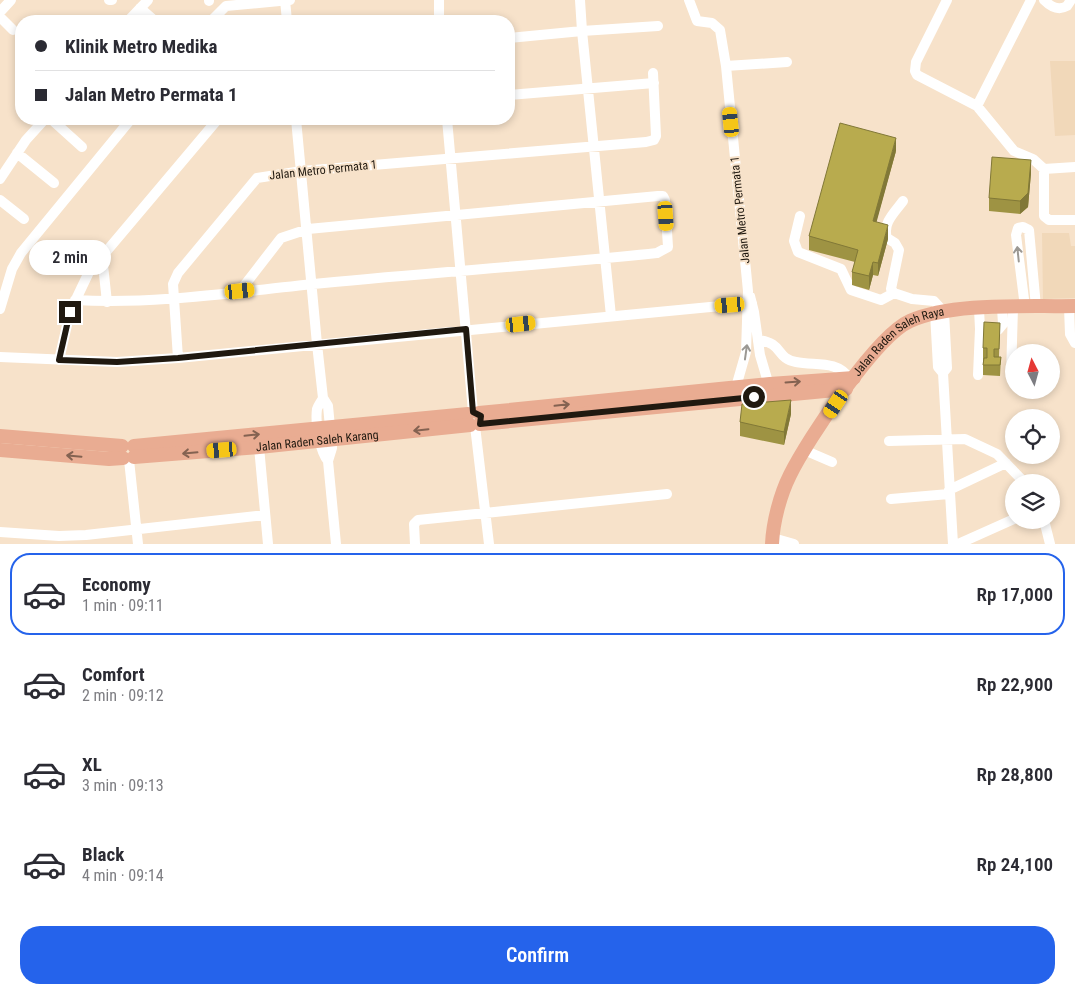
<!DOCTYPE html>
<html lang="en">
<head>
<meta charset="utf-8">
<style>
  body { margin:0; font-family:"Roboto Condensed",sans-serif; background:#f7f7f7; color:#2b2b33; height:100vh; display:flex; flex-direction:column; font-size:19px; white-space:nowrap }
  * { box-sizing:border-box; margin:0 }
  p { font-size:16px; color:#7c7c81 }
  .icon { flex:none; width:28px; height:28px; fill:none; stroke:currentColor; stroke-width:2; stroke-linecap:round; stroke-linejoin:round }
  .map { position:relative; height:544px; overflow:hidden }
  .panel { display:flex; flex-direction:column; background:#fff; flex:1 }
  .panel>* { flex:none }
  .banner { position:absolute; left:15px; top:15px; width:500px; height:110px; border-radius:20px; box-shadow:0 2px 8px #0003; display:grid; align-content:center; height:110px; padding:0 20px; background:#fff }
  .needle { width:32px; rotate:354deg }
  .fabs { position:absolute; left:1005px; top:344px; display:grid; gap:10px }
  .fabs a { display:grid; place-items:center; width:55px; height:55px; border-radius:50%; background:#fff; box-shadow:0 2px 8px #0003; font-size:25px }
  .end { position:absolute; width:22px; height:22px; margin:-11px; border:6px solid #201910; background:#fff; box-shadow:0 0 0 2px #fff }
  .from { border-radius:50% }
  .bubble { position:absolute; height:35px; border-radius:18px; background:#fff; box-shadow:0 2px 8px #0003; font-size:16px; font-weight:600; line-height:35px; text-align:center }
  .car { position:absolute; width:15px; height:30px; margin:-15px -8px; border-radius:6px; box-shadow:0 0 4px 1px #0007; background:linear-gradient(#f5c518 24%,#345 0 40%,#f5c518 0 76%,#345 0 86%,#f5c518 0) }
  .banner b { display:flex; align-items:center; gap:18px; height:48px; font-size:19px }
  .banner b+b { border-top:1px solid #e1e1e2 }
  .banner i { width:12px; height:12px; background:#2b2b33 }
  ul { padding:9px 0 0; list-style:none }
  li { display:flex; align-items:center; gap:15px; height:82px; margin:0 10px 8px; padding:0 10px; border:2px solid transparent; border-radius:20px }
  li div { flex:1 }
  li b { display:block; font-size:19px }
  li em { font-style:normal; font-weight:600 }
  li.current { border-color:#2563eb }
  li>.icon { width:45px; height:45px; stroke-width:1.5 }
  .cta { display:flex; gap:10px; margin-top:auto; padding:10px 20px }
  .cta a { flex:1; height:58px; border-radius:20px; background:#2563eb; color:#fff; font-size:20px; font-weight:600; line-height:58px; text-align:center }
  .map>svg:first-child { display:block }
  .built { fill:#f1d8b9 }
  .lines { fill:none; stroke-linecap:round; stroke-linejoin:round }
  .minor { stroke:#fff; stroke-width:10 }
  .major { stroke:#e9ac92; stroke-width:14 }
  .wall { fill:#9e9343 }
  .shaded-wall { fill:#817837 }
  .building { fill:#b8ab4e; stroke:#817837 }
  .oneway { stroke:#9b9893 }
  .oneway2 { stroke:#846251 }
  .route { stroke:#201910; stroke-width:6 }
  .labels { text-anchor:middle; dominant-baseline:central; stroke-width:4; stroke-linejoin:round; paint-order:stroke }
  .street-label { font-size:12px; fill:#201910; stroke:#f7e2ca }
</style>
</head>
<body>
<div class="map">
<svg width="1075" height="544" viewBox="0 0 1075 544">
  <rect width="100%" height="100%" fill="#f7e2ca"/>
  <!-- built -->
  <path class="built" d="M 1050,61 L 1075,61 L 1075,135 L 1055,136 Z
    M 1042,233 L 1069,233 L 1071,246 L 1075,246 L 1075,298 L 1043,299 Z"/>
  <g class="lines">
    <!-- minor -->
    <path class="minor" d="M 109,0 L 112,0
      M 209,0 L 209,1
      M 285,0 L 287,21
      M 439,0 L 439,21
      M 580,0 L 582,31 L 658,26
      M 689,0 L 697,21 L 712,23 L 720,30 L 726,66 L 748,291 L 746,352 L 736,387 L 736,393
      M 947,0 L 916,62 L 915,71 L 917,75 L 977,106 L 1014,151 L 1033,159 L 1044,169 L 1075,167
      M 1044,0 C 1051,7 1058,11 1067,6 L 1071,0
      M 140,8 L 155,21
      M 0,12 L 11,0
      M 0,17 L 13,30
      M 128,21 L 148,0
      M 211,21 L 226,6 L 290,0
      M 509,38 L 582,31 L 611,316
      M 726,66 L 787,62
      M 509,95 L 654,83
      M 977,106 L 1031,0
      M 51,119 L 82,147
      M 296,119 L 317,344 L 323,398 L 328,406 L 332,448 L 328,461 L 336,544
      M 447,119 L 473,412
      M 17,153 L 54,183
      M 1044,169 L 1044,216 L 1049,220 L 1075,220
      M 0,179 L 26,140 L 45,119
      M 0,200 L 24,219
      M 903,201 C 895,212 882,223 887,238 L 895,243 L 899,250 L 891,289 L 894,293 L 912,299 L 934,301 L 944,312 L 947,368 L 943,373
      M 800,216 L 794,241 L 798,252 L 841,269 L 851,290 L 881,300 L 894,293
      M 102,256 L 107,302
      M 750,296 L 754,312 L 760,355 L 770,389
      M 75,300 C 158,305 241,291 324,283 C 435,272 546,265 657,253 L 668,247 L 665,200 L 663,196 L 658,196 L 308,229 L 281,238 L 240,291
      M 1025,307 L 1016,235 L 1018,228 L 1023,227 L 1029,230 L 1036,307
      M 1069,307 L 1070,334 L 1075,343
      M 0,309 L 12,269 L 21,253 L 131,119
      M 979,309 L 980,329 L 998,330 L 1003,324 L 1002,308
      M 935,313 L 938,367 L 943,373 L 953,544
      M 758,340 C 784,343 775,358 796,362 C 815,366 837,360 849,378
      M 0,357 L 117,362 L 178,358 L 752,303
      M 178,358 L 173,284 L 178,273 L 257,178 L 302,171 L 646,142 L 654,140 L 656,136 L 653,73
      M 59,360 L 70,312 L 89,272 L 218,119
      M 978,375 L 980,329
      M 1011,376 L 1013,307
      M 323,398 C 321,402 318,406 317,409 C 315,423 320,452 328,461
      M 475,426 L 489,544
      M 889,441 L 965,439 L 997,454 L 1024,482
      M 259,447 L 268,544
      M 804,450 L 832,462
      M 129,460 L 138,544
      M 949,490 L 1006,463
      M 891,499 L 949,494
      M 1044,520 L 1050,544
      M 0,532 L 59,536 L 86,535 L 265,515
      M 773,538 L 794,544
      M 415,544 L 414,524 L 418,520 L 667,494
      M 958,544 L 1014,519"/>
    <!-- major -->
    <g class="major">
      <path d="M 479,413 L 770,384 L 854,378"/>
      <path d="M 480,424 L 846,389"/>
      <path d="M 0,436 L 122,446"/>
      <path d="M 134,446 L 468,414"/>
      <path d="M 0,450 L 109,459 L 123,458"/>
      <path id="s1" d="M 134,457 L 259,447 L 470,425"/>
      <path id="s2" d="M 772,544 C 773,522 780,495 790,475 C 808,439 876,336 910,321 C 953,302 1027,307 1075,306"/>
    </g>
  </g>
  <!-- wall -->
  <path class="wall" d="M 896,151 L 876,222 L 888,239 L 878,276 L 873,275 L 869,290 L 852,285 L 852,272 L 855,262 L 809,250 L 809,236 Z
    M 1031,173 L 1028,207 L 1020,214 L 989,211 L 989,198 Z
    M 1000,323 L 999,357 L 1001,357 L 1000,376 L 983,375 L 983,348 Z
    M 791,414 L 784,445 L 740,436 L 740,422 Z"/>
  <!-- shaded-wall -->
  <path class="shaded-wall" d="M 896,138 L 896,151 L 873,235 L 873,221 Z
    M 1031,160 L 1031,173 L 1028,207 L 1020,214 L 1020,201 Z
    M 888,225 L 888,239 L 878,276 L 878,263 Z
    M 873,262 L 873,275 L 869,290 L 869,276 Z
    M 791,400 L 791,414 L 784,445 L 784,432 Z"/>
  <!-- building -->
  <path class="building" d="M 840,123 L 896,138 L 873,221 L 888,225 L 878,263 L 873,262 L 869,276 L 852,272 L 858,250 L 809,236 Z
    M 992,157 L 1031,160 L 1028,193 L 1020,201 L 989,198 Z
    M 984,322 L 1000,323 L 999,349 L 994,349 L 994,357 L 1001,357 L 1000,365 L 983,365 L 984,358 L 987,358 L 987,348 L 983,348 Z
    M 791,400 L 784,432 L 740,422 L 742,404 Z"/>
  <!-- one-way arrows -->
  <defs><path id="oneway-shaft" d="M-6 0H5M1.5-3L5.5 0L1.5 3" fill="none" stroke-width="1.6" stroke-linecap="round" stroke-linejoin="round" transform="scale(1.25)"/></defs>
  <g class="oneway">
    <use href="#oneway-shaft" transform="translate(1018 254) rotate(-96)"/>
    <use href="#oneway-shaft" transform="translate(746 352) rotate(-82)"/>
  </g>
  <g class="oneway2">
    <use href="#oneway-shaft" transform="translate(793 382) rotate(-4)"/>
    <use href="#oneway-shaft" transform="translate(562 405) rotate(-6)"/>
    <use href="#oneway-shaft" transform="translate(421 430) rotate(174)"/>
    <use href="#oneway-shaft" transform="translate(252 435) rotate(-6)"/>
    <use href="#oneway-shaft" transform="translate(190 453) rotate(175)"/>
    <use href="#oneway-shaft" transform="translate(74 456) rotate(-175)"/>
  </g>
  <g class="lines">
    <!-- route -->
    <path class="route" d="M 70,312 L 59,360 L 117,362 L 178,358 L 466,329 L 473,412 L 481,416 L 480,424 L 754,397"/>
  </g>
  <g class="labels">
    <!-- street labels -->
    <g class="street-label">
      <text transform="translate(323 170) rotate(-6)">Jalan Metro Permata 1</text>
      <text transform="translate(740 210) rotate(-96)">Jalan Metro Permata 1</text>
      <text stroke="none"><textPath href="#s2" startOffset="248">Jalan Raden Saleh Raya</textPath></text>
      <text stroke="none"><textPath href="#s1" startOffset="184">Jalan Raden Saleh Karang</textPath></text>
    </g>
  </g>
</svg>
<div class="fabs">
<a><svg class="needle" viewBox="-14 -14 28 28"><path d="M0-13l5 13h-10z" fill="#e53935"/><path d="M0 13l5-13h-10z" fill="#7c7c81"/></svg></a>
<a><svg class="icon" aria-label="locate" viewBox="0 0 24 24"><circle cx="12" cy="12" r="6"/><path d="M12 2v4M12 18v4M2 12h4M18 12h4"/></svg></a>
<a><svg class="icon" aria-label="layers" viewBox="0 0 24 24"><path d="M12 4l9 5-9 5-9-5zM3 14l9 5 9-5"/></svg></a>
</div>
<i class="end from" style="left:754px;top:397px"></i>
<i class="end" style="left:70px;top:312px"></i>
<div class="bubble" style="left:29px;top:240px;width:82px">2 min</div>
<i class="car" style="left:731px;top:122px;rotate:354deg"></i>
<i class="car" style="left:666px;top:216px;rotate:176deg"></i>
<i class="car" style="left:240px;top:291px;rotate:84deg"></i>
<i class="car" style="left:730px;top:305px;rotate:265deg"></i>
<i class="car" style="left:521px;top:324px;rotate:84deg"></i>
<i class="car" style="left:836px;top:404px;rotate:214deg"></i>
<i class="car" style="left:222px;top:450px;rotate:265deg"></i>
<div class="banner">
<b><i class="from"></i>Klinik Metro Medika</b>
<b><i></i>Jalan Metro Permata 1</b>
</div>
</div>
<section class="panel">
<ul>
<li class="current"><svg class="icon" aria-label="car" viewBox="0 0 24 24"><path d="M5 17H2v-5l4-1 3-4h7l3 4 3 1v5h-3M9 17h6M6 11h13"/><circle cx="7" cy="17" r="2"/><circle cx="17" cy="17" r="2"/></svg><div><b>Economy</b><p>1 min · 09:11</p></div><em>Rp 17,000</em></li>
<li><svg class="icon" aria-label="car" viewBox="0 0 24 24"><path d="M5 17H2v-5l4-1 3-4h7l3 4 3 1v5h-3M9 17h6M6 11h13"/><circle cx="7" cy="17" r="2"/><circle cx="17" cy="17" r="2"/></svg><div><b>Comfort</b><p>2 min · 09:12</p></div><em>Rp 22,900</em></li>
<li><svg class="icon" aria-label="car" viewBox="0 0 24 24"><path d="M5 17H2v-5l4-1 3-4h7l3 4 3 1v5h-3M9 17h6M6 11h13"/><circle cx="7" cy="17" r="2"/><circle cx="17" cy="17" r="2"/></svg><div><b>XL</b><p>3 min · 09:13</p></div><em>Rp 28,800</em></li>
<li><svg class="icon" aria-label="car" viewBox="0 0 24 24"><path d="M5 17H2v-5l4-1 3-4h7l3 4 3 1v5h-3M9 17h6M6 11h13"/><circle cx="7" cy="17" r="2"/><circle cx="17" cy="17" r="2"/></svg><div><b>Black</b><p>4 min · 09:14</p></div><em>Rp 24,100</em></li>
</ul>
<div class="cta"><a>Confirm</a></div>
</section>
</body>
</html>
